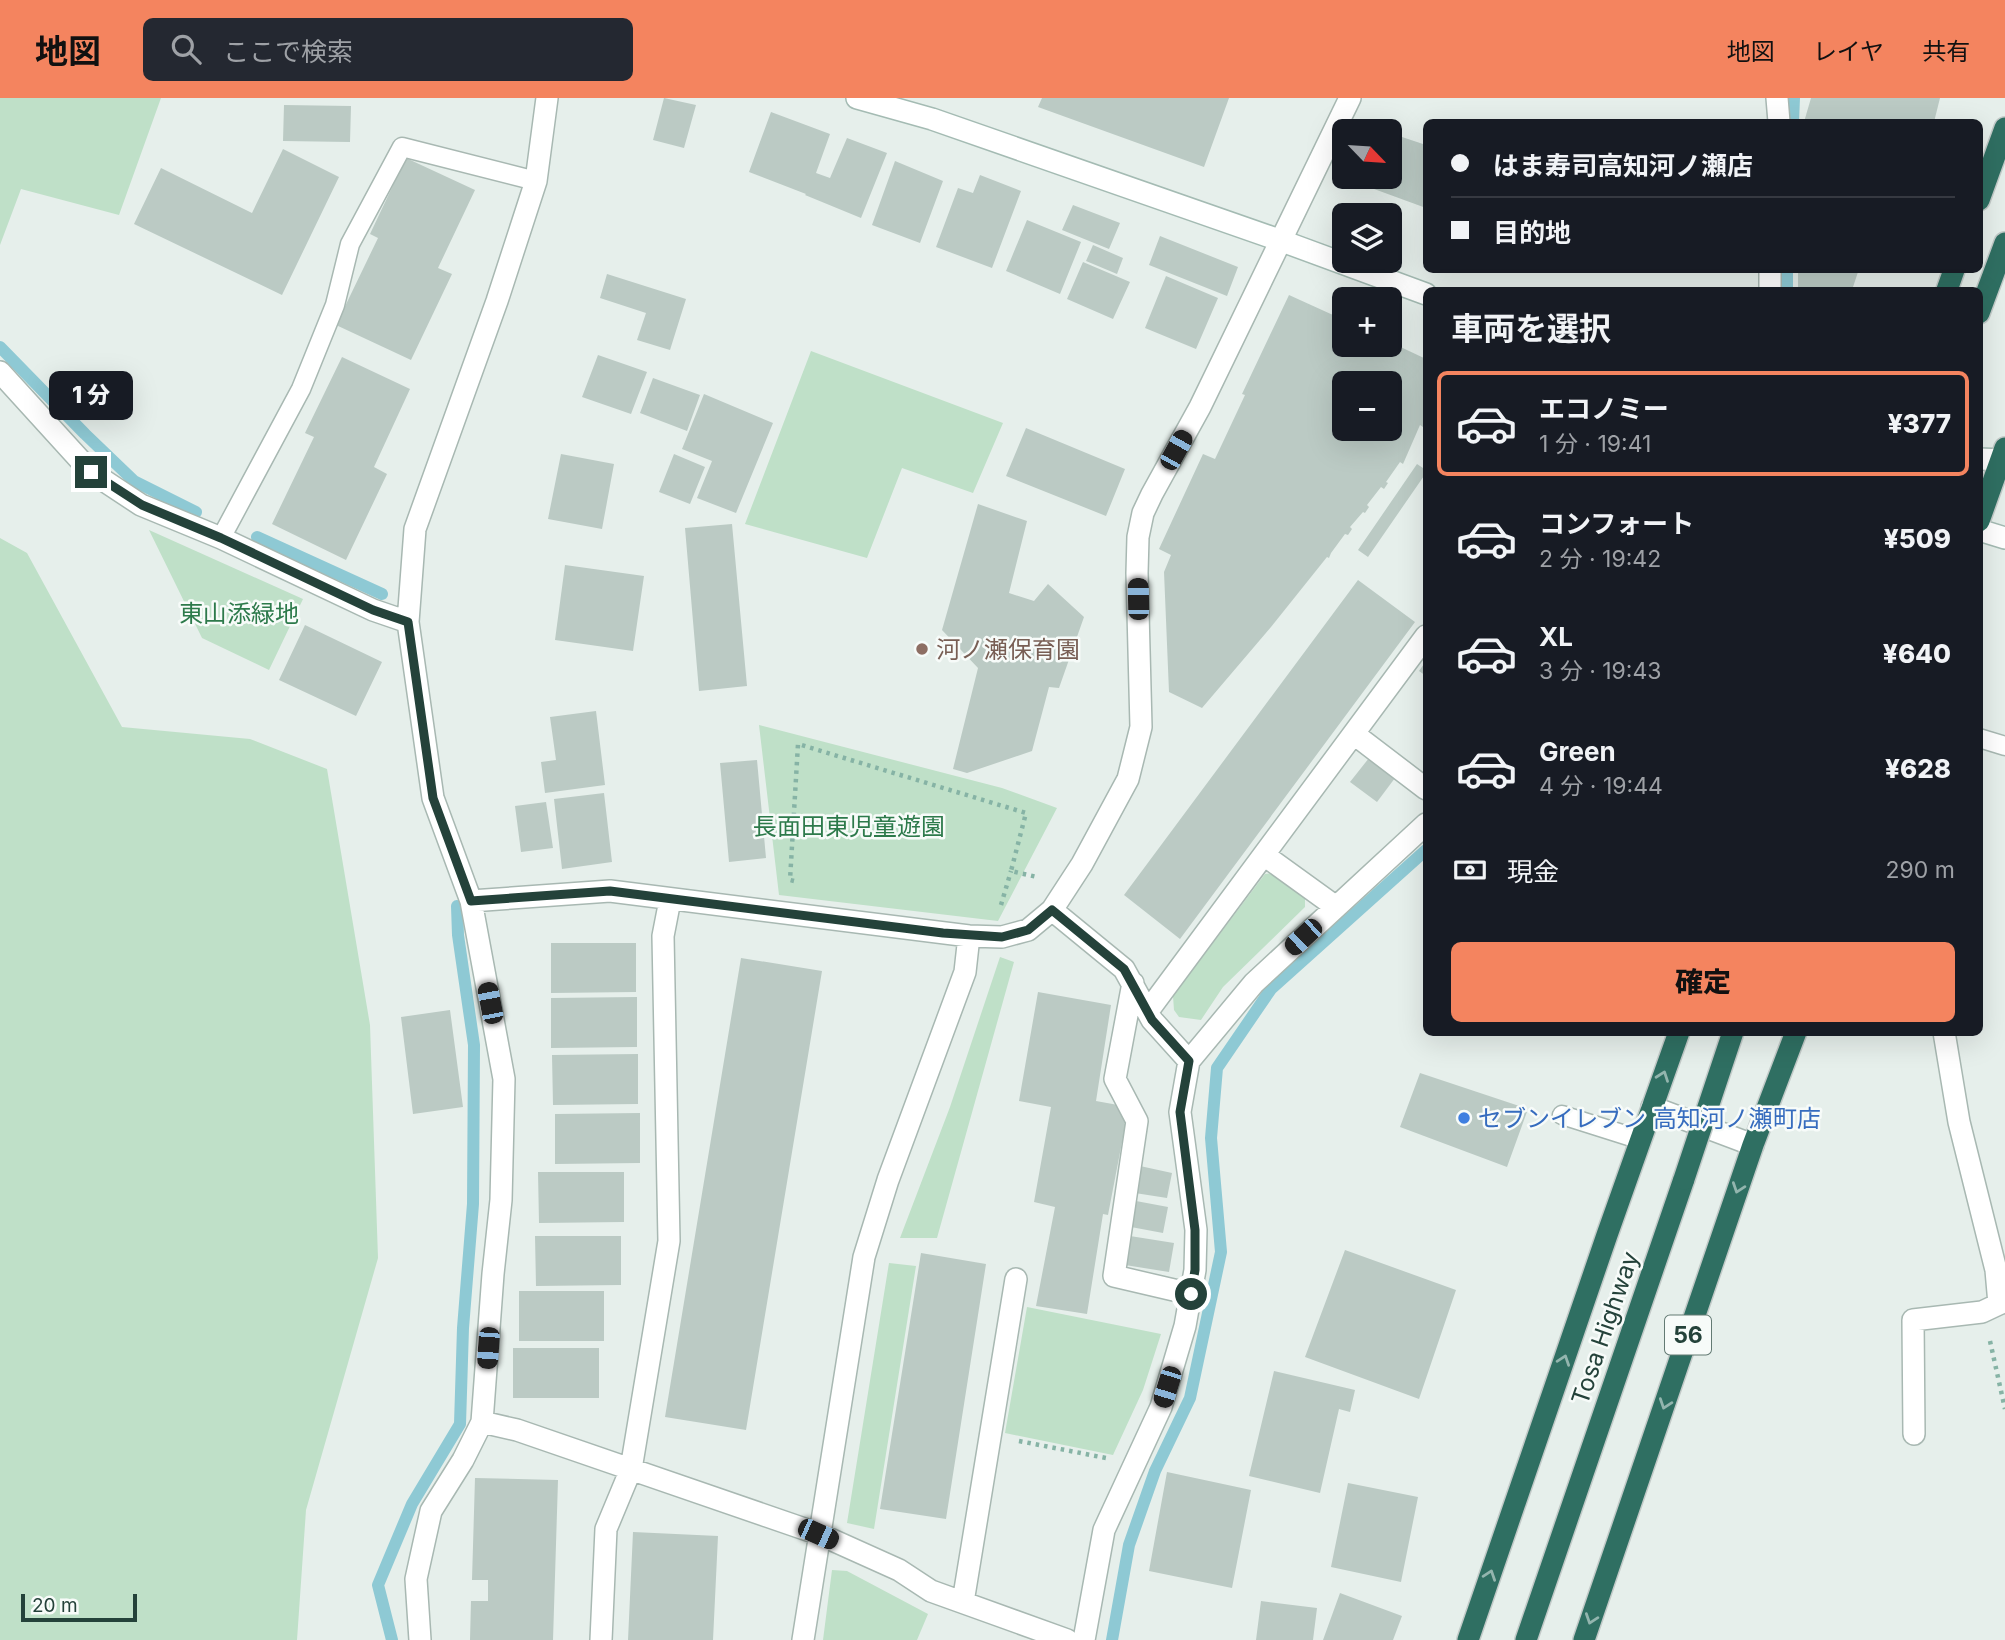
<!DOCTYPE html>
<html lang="ja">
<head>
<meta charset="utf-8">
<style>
  body { margin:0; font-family:Inter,"Noto Sans JP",sans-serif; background:#242831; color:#f1f3f6; height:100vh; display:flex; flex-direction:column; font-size:26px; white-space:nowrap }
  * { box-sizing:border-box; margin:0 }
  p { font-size:23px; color:#9ea1a6 }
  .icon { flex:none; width:38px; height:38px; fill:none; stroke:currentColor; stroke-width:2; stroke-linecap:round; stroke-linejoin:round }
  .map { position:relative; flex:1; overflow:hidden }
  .side { position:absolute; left:1423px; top:189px; width:560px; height:749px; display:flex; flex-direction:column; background:#171b24; border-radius:10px; box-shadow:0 7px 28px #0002 }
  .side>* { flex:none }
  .top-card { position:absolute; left:1423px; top:21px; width:560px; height:154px; border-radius:10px; box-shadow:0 7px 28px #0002; display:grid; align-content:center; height:154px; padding:0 28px; background:#171b24 }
  .needle { width:46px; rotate:115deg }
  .controls { position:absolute; left:1332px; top:21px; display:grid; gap:14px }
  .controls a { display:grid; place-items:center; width:70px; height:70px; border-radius:10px; background:#171b24; box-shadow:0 7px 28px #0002; font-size:35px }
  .scale { position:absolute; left:21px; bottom:18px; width:116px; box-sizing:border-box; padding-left:7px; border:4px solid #24423a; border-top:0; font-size:19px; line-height:24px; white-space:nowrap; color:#24423a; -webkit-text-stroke:5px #f7fbf9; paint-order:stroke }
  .end { position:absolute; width:32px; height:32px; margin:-16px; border:9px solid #24423a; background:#fff; box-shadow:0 0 0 4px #fff }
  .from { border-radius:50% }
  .bubble { position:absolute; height:49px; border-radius:10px; background:#171b24; box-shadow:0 7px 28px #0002; font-size:23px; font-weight:800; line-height:49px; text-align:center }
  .car { position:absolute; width:21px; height:42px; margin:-21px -10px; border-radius:9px; box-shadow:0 0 5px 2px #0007; background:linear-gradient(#222 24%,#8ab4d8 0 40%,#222 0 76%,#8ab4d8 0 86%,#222 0) }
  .top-card b { display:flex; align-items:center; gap:24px; height:66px; font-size:26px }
  .top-card b+b { border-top:2px solid #363941 }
  .top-card i { width:18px; height:18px; background:#f1f3f6 }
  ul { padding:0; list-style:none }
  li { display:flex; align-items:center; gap:21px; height:105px; margin:0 14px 10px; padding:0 14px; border:4px solid transparent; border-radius:10px }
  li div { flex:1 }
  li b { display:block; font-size:26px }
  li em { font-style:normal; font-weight:800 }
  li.current { border-color:#f4845f }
  li>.icon { width:63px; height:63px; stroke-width:1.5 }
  h2 { padding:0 28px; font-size:32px; line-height:84px }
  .pay { display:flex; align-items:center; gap:18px; height:77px; padding:0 28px; font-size:26px }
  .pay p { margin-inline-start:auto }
  .button { display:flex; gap:14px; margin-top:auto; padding:14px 28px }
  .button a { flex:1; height:80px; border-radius:10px; background:#f4845f; color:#111; font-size:28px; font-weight:800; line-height:80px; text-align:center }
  header { display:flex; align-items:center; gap:42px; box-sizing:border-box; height:98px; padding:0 35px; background:#f4845f; color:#111 }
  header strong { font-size:33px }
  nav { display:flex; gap:38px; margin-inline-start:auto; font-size:24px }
  .search { width:490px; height:63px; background:#242831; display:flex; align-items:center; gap:18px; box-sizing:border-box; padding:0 24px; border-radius:10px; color:#9ea1a6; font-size:26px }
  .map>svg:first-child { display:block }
  .green { fill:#bfe0c8 }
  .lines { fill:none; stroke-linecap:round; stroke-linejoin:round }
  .stream { stroke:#8ec9d4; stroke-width:12 }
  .building { fill:#bbcac4; fill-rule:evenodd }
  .lane-casing { stroke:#a8b8b2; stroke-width:21 }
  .street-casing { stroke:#a8b8b2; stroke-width:24 }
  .secondary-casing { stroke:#a4bbb3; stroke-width:24 }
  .highway-casing { stroke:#c2cac8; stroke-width:24 }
  .path { stroke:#86b3a5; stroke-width:4.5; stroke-dasharray:3.5 5; stroke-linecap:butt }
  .lane { stroke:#fff; stroke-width:18 }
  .street { stroke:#fff; stroke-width:21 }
  .secondary { stroke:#fff; stroke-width:21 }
  .highway { stroke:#2f6f62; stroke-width:21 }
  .highway-bridge-casing { stroke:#c2cac8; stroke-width:24; stroke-linecap:butt }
  .highway-bridge { stroke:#2f6f62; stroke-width:21 }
  .oneway { stroke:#93b5ae }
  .route { stroke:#24423a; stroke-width:9 }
  .education-dot { fill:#8d6e63; stroke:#f7fbf9; stroke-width:2.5 }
  .shop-dot { fill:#3f7fe0; stroke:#f7fbf9; stroke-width:2.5 }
  .labels { text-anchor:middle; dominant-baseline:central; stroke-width:5; stroke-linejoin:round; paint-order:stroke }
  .shield { fill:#f7fbf9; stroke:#637a73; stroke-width:2 }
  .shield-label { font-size:23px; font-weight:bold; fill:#24423a }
  .park-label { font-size:24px; fill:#2d7a4b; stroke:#f7fbf9 }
  .education-label { font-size:24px; fill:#785e54; stroke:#f7fbf9; text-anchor:start }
  .shop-label { font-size:24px; fill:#366cbe; stroke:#f7fbf9; text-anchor:start }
  .street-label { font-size:24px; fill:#24423a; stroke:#f7fbf9 }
</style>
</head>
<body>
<header>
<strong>地図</strong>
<div class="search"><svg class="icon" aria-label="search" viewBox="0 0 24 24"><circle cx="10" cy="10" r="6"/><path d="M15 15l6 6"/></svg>ここで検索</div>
<nav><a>地図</a><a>レイヤ</a><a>共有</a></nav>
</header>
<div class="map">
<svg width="2005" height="1542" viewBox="0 0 2005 1542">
  <rect width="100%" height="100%" fill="#e6efeb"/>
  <!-- green -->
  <path class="green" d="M 0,0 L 161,0 L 119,117 L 21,91 L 0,147 Z
    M 811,253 L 1003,325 L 973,395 L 902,370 L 867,460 L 745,426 Z
    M 149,432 L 303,501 L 269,572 L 202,540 Z
    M 0,440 L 27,455 L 122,629 L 250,641 L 327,671 L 370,927 L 378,1160 L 306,1412 L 297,1542 L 0,1542 Z
    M 759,627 L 1002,690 L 1057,710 L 998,823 L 779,797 Z
    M 1276,775 L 1305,798 L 1305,809 L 1223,889 L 1201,922 L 1179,919 L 1174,912 L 1173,898 L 1265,776 Z
    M 1000,859 L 1014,864 L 937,1140 L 900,1140 L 950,1009 Z
    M 889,1165 L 916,1168 L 874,1431 L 847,1425 Z
    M 1027,1209 L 1161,1236 L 1143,1292 L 1113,1357 L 1005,1335 Z
    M 832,1472 L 847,1473 L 928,1516 L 917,1542 L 823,1542 Z"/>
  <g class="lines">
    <!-- stream -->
    <path class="stream" d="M 1793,24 L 1794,0
      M 1787,192 L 1787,172
      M 0,249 L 85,336 L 134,383 L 196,414
      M 257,439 L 382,496
      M 392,1542 L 378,1487 L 412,1406 L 460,1326 L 463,1230 L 473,1106 L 474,947 L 458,837 L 457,808
      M 1112,1542 L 1129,1447 L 1155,1373 L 1190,1300 L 1221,1154 L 1211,1040 L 1217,970 L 1271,891 L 1426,752"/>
  </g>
  <!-- building -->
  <path class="building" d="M 664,0 L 696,7 L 684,50 L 653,42 Z
    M 1042,0 L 1229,0 L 1204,69 L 1038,9 Z
    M 1811,0 L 1940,0 L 1934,24 L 1804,24 Z
    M 284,7 L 351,8 L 350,44 L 283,43 Z
    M 771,14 L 830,36 L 816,75 L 830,80 L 847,40 L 887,55 L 861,120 L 805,97 L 806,96 L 749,74 Z
    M 1390,35 L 1426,47 L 1426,110 L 1355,84 L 1356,79 L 1390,79 Z
    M 283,51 L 339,79 L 282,197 L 134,126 L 161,70 L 252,115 Z
    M 406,60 L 475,92 L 438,170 L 452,176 L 411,262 L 336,227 L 378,140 L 370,136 Z
    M 895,63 L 943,83 L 920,145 L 872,127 Z
    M 980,77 L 1021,93 L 992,170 L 936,149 L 958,90 L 973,95 Z
    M 1073,107 L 1120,125 L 1109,151 L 1062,132 Z
    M 1027,122 L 1081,144 L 1060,196 L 1006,173 Z
    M 1160,138 L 1238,169 L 1227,198 L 1149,167 Z
    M 1093,147 L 1123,160 L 1117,176 L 1086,163 Z
    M 1083,164 L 1130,184 L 1113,221 L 1067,201 Z
    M 1798,172 L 1848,172 L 1858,174 L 1852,192 L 1798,192 Z
    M 607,176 L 686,201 L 670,252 L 637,242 L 646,215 L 600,200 Z
    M 1166,178 L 1218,200 L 1196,251 L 1145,230 Z
    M 1289,197 L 1344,222 L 1344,247 L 1390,247 L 1390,244 L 1426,261 L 1426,331 L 1420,327 L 1403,366 L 1400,364 L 1386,384 L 1388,385 L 1384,391 L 1381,389 L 1367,407 L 1369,409 L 1365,415 L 1363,414 L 1350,429 L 1352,431 L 1348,437 L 1345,436 L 1331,455 L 1329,460 L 1327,459 L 1271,529 L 1202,610 L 1169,594 L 1164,474 L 1171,457 L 1159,451 L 1203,356 L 1215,361 L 1245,297 L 1242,296 ZM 1344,285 L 1390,285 L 1390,331 L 1344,331 Z
    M 598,257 L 647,274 L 631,316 L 582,299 Z
    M 342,259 L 410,291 L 374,369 L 387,376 L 346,462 L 272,426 L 314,339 L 305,335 Z
    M 653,280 L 700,297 L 687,333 L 640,315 Z
    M 704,296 L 773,325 L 736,415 L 697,400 L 712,363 L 682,351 Z
    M 1026,330 L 1125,371 L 1106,418 L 1006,378 Z
    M 561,356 L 614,366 L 602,431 L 548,421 Z
    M 674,356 L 705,369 L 690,406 L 659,394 Z
    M 1417,366 L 1426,372 L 1426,375 L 1368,459 L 1358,452 Z
    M 978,406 L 1027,423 L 1009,495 L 1034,503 L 1048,486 L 1084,519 L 1059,590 L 1049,589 L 1032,653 L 967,675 L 953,671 L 978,570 L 942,532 Z
    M 732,426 L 747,588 L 699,593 L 685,430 Z
    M 565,467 L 644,478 L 633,553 L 555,542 Z
    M 1358,482 L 1415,524 L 1180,841 L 1124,797 Z
    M 305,527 L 382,564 L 356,618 L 279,582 Z
    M 1426,563 L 1426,578 L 1419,573 Z
    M 596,613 L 605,687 L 545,695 L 541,664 L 556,662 L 550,619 Z
    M 1369,660 L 1395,680 L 1377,704 L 1350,684 Z
    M 757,662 L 766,760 L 729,764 L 720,665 Z
    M 604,695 L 612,764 L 562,771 L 554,701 Z
    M 546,704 L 553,750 L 521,754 L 515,708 Z
    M 551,845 L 636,845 L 636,894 L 551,895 Z
    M 741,860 L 822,873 L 746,1332 L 665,1319 Z
    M 1038,894 L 1111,907 L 1096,1003 L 1118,1007 L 1127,1018 L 1108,1117 L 1103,1116 L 1087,1216 L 1036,1208 L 1055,1109 L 1034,1104 L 1051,1009 L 1019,1003 Z
    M 637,899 L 637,949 L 551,950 L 551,900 Z
    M 450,912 L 463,1009 L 413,1016 L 401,919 Z
    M 638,956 L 638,1006 L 553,1007 L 552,957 Z
    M 1420,975 L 1528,1011 L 1507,1069 L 1400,1029 Z
    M 640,1015 L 640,1065 L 555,1066 L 555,1016 Z
    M 1140,1068 L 1172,1075 L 1167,1100 L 1135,1095 Z
    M 538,1074 L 624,1074 L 624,1124 L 539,1125 Z
    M 1136,1103 L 1168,1109 L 1163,1135 L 1131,1129 Z
    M 535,1138 L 621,1138 L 621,1187 L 536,1188 Z
    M 1130,1138 L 1174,1145 L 1169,1174 L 1125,1167 Z
    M 1345,1152 L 1456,1192 L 1419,1301 L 1305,1259 Z
    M 921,1155 L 986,1166 L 946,1421 L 880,1411 Z
    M 519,1193 L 604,1193 L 604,1243 L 519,1243 Z
    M 513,1250 L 599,1250 L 599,1300 L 513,1300 Z
    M 1274,1273 L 1355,1292 L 1350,1314 L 1339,1311 L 1320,1395 L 1249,1378 Z
    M 1167,1374 L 1251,1392 L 1232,1490 L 1149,1473 Z
    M 475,1380 L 558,1382 L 553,1542 L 470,1542 L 471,1503 L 488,1503 L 488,1482 L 472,1482 Z
    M 1348,1385 L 1418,1399 L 1401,1484 L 1331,1469 Z
    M 633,1434 L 718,1438 L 713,1542 L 628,1542 Z
    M 1340,1495 L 1402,1518 L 1393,1542 L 1323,1542 Z
    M 1261,1503 L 1317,1510 L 1313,1542 L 1256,1542 Z"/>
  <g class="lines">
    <!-- lane casing -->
    <g class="lane-casing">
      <path id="lane" d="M 221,440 L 301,291 L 335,207 L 350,146 L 402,49 L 536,83
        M 1979,640 L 2005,648
        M 1562,1017 L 1641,1042"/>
    </g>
    <!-- street casing -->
    <g class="street-casing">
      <path id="street" d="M 1777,0 L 1779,24
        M 1770,192 L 1770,172
        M 0,274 L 91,374 L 141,407 L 221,440 L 373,512 L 408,524
        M 1354,636 L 1426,691
        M 1264,757 L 1336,809
        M 471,803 L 610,793 L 969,838 L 1002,839 L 1028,832 L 1052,812 L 1082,766 L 1128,681 L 1141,629 L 1137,475 L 1138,439 L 1143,415 L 1152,396 L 1200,309 L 1350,0
        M 1052,812 L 1124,871 L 1152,922 L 1189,963
        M 1133,885 L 1115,981 L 1137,1023 L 1114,1178 L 1191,1196
        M 1148,913 L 1426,538
        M 1652,1009 L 1753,1047
        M 482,1324 L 517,1332 L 819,1436 L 899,1472 L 931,1493 L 1067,1542
        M 1914,1336 L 1913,1222 L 1982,1214 L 1999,1206 L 1996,1172 L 1959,1024 L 1944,934
        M 963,1504 L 1016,1181
        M 420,1542 L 416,1481 L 431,1413 L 463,1362 L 482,1324 L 493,1176 L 501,1102 L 504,981 L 471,803 L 433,700 L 408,524 L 415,431 L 497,203 L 536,83 L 547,0
        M 601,1542 L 606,1431 L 631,1371 L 669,1143 L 663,838 L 670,802
        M 803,1542 L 864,1159 L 888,1082 L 965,874 L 969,838
        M 1084,1542 L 1104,1432 L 1161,1309 L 1185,1228 L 1195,1172 L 1196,1132 L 1180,1014 L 1189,963 L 1254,885 L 1426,726"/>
    </g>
    <!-- secondary casing -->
    <g class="secondary-casing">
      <path id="secondary" d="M 857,0 L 932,21 L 1282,143 L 1426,196
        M 1979,361 L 2005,362
        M 1979,432 L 2005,440"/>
    </g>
    <!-- highway casing -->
    <g class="highway-casing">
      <path id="highway" d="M 1979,102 L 2005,30
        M 1947,192 L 1954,172
        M 1979,215 L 2005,145
        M 1979,423 L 2005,350
        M 1468,1542 L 1607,1137 L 1679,934
        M 1526,1542 L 1684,1081
        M 1584,1542 L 1753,1047 L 1796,934"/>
    </g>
    <!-- path -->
    <path class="path" d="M 794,783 L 790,782 L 798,646 L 1026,715 L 1011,773 L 1037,779
      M 1001,807 L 1011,773
      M 1990,1243 L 2005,1311
      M 1019,1343 L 1106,1360"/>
    <!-- lane -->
    <use href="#lane" class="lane"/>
    <!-- street -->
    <use href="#street" class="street"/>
    <!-- secondary -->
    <use href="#secondary" class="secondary"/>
    <!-- highway -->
    <use href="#highway" class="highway"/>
    <!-- highway-bridge casing -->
    <g class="highway-bridge-casing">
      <path id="highway-bridge" d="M 1684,1081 L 1733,934"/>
    </g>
    <!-- highway-bridge -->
    <use href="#highway-bridge" class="highway-bridge"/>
  </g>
  <!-- one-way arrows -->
  <defs><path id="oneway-chevron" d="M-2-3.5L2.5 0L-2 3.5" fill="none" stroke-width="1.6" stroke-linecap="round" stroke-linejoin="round" transform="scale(1.75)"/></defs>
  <g class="oneway">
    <use href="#oneway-chevron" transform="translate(1663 978) rotate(-70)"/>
    <use href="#oneway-chevron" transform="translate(1738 1090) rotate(109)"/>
    <use href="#oneway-chevron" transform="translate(1564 1262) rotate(-71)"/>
    <use href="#oneway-chevron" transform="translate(1665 1306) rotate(109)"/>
    <use href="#oneway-chevron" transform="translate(1490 1477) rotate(-71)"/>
    <use href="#oneway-chevron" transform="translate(1591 1521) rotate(109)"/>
  </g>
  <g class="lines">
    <!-- route -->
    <path class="route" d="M 91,374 L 142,407 L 221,440 L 373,512 L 408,524 L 433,700 L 471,803 L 610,793 L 943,835 L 1002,839 L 1028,832 L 1052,812 L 1124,871 L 1152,922 L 1189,963 L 1180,1014 L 1195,1132 L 1195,1172 L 1191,1196"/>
  </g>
  <!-- markers -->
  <circle class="education-dot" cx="922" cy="551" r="7"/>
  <circle class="shop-dot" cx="1464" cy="1020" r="7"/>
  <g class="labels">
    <!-- shield labels -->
    <rect class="shield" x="1665" y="1217.5" width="46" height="39" rx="5"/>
    <g class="shield-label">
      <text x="1688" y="1237">56</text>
    </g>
    <!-- park labels -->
    <g class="park-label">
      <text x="239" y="515">東山添緑地</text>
      <text x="849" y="728">長面田東児童遊園</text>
    </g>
    <!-- education labels -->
    <g class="education-label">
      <text x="936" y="551">河ノ瀬保育園</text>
    </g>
    <!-- shop labels -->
    <g class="shop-label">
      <text x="1478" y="1020">セブンイレブン 高知河ノ瀬町店</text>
    </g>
    <!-- street labels -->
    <g class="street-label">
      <text transform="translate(1605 1230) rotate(-71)">Tosa Highway</text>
    </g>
  </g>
</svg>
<div class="controls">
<a><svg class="needle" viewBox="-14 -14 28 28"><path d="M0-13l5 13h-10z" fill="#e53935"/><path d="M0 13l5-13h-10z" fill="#9ea1a6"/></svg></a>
<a><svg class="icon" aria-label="layers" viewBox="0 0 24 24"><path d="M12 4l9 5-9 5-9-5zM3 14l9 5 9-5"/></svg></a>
<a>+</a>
<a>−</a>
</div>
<div class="scale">20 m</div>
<i class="end from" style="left:1191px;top:1196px"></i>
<i class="end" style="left:91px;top:374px"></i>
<div class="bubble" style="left:49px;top:273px;width:84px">1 分</div>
<i class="car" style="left:1176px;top:352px;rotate:29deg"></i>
<i class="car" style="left:1138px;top:501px;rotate:359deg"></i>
<i class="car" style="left:1303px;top:839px;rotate:227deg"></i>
<i class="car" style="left:490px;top:905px;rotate:349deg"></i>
<i class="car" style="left:488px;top:1250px;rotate:184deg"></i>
<i class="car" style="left:1167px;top:1289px;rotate:197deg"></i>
<i class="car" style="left:818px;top:1436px;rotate:114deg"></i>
<div class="top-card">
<b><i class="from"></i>はま寿司高知河ノ瀬店</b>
<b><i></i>目的地</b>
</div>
<section class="side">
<h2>車両を選択</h2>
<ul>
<li class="current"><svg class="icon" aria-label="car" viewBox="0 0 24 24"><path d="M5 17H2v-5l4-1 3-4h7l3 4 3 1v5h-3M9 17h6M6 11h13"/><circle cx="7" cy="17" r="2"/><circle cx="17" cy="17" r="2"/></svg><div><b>エコノミー</b><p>1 分 · 19:41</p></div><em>¥377</em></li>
<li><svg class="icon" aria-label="car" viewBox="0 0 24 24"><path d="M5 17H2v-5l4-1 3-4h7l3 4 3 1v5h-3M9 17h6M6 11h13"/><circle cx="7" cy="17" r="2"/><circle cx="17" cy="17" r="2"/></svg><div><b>コンフォート</b><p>2 分 · 19:42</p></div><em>¥509</em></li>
<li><svg class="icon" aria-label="car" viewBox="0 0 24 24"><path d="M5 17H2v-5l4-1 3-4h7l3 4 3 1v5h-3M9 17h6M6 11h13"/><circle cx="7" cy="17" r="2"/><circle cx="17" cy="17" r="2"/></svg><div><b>XL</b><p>3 分 · 19:43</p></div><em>¥640</em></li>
<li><svg class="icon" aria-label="car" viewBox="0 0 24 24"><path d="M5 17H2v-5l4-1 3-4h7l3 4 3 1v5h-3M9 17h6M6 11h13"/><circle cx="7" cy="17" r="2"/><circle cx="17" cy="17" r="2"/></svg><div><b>Green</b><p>4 分 · 19:44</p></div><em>¥628</em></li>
</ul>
<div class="pay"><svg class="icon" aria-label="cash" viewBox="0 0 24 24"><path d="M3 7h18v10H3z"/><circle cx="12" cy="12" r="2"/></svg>現金<p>290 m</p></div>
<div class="button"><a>確定</a></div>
</section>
</div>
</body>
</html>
